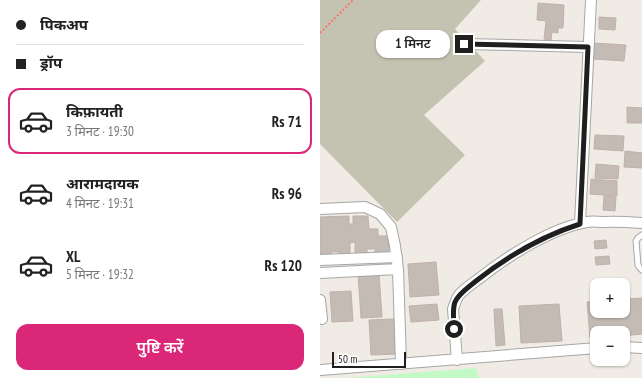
<!DOCTYPE html>
<html lang="hi">
<head>
<meta charset="utf-8">
<style>
  body { margin:0; font-family:"PT Sans Narrow","Noto Sans Devanagari",sans-serif; background:#f6f6f6; color:#222; height:100vh; display:flex; flex-direction:column; font-size:15px; white-space:nowrap }
  * { box-sizing:border-box; margin:0 }
  p { font-size:13px; color:#767676 }
  .icon { flex:none; width:22px; height:22px; fill:none; stroke:currentColor; stroke-width:2; stroke-linecap:round; stroke-linejoin:round }
  .map { position:relative; flex:1; overflow:hidden }
  .panel { display:flex; flex-direction:column; background:#fff; width:320px }
  .panel>* { flex:none }
  .banner { display:grid; align-content:center; height:88px; padding:0 16px; background:#fff }
  .controls { position:absolute; left:270px; top:278px; display:grid; gap:8px }
  .controls a { display:grid; place-items:center; width:40px; height:40px; border-radius:8px; background:#fff; box-shadow:0 1px 3px #0004; font-size:20px }
  .scale { position:absolute; left:12px; bottom:10px; width:74px; box-sizing:border-box; padding-left:4px; border:2px solid #1f1f1f; border-top:0; font-size:11px; line-height:14px; white-space:nowrap; color:#1f1f1f; -webkit-text-stroke:3px #fff; paint-order:stroke }
  .end { position:absolute; width:18px; height:18px; margin:-9px; border:5px solid #1f1f1f; background:#fff; box-shadow:0 0 0 2px #fff }
  .from { border-radius:50% }
  .bubble { position:absolute; height:28px; border-radius:12px; background:#fff; box-shadow:0 1px 3px #0004; font-size:13px; font-weight:600; line-height:28px; text-align:center }
  .banner b { display:flex; align-items:center; gap:14px; height:38px; font-size:15px }
  .banner b+b { border-top:1px solid #e0e0e0 }
  .banner i { width:10px; height:10px; background:#222 }
  ul { padding:0; list-style:none }
  li { display:flex; align-items:center; gap:12px; height:66px; margin:0 8px 6px; padding:0 8px; border:2px solid transparent; border-radius:12px }
  li div { flex:1 }
  li b { display:block; font-size:15px }
  li em { font-style:normal; font-weight:600 }
  li.active { border-color:#db2777 }
  li>.icon { width:36px; height:36px; stroke-width:1.5 }
  .cta { display:flex; gap:8px; margin-top:auto; padding:8px 16px }
  .cta a { flex:1; height:46px; border-radius:12px; background:#db2777; color:#fff; font-size:16px; font-weight:600; line-height:46px; text-align:center }
  main { display:flex; flex:1; min-height:0 }
  .map>svg:first-child { display:block }
  .construction { fill:#c4c3b1 }
  .park { fill:#c3f9c4 }
  .building { fill:#c4bbb5; stroke:#c1b1a8 }
  .lines { fill:none; stroke-linecap:round; stroke-linejoin:round }
  .lane-casing { stroke:#a6a6a6; stroke-width:7 }
  .street-casing { stroke:#a6a6a6; stroke-width:12 }
  .path { stroke:#f8746e; stroke-width:2; stroke-dasharray:2 2; stroke-linecap:butt }
  .lane { stroke:#fff; stroke-width:5 }
  .street { stroke:#fff; stroke-width:10 }
  .route { stroke:#1f1f1f; stroke-width:5 }
</style>
</head>
<body>
<main>
<section class="panel">
<div class="banner">
<b><i class="from"></i>पिकअप</b>
<b><i></i>ड्रॉप</b>
</div>
<ul>
<li class="active"><svg class="icon" aria-label="car" viewBox="0 0 24 24"><path d="M5 17H2v-5l4-1 3-4h7l3 4 3 1v5h-3M9 17h6M6 11h13"/><circle cx="7" cy="17" r="2"/><circle cx="17" cy="17" r="2"/></svg><div><b>किफ़ायती</b><p>3 मिनट · 19:30</p></div><em>Rs 71</em></li>
<li><svg class="icon" aria-label="car" viewBox="0 0 24 24"><path d="M5 17H2v-5l4-1 3-4h7l3 4 3 1v5h-3M9 17h6M6 11h13"/><circle cx="7" cy="17" r="2"/><circle cx="17" cy="17" r="2"/></svg><div><b>आरामदायक</b><p>4 मिनट · 19:31</p></div><em>Rs 96</em></li>
<li><svg class="icon" aria-label="car" viewBox="0 0 24 24"><path d="M5 17H2v-5l4-1 3-4h7l3 4 3 1v5h-3M9 17h6M6 11h13"/><circle cx="7" cy="17" r="2"/><circle cx="17" cy="17" r="2"/></svg><div><b>XL</b><p>5 मिनट · 19:32</p></div><em>Rs 120</em></li>
</ul>
<div class="cta"><a>पुष्टि करें</a></div>
</section>
<div class="map">
<svg width="322" height="378" viewBox="0 0 322 378">
  <rect width="100%" height="100%" fill="#f0ece5"/>
  <!-- construction -->
  <path class="construction" d="M 0,0 L 161,0 L 135,29 L 165,61 L 104,115 L 145,155 L 77,222 L 0,144 Z"/>
  <!-- park -->
  <path class="park" d="M 156,368 L 159,378 L 27,378 Z"/>
  <!-- building -->
  <path class="building" d="M 218,3 L 244,5 L 243,28 L 238,28 L 238,33 L 232,32 L 231,40 L 224,39 L 226,21 L 217,20 Z
    M 279,17 L 296,18 L 295,30 L 279,29 Z
    M 274,43 L 306,45 L 304,61 L 273,59 Z
    M 307,107 L 322,108 L 322,123 L 307,123 Z
    M 275,135 L 304,136 L 303,151 L 274,149 Z
    M 305,151 L 322,153 L 322,168 L 304,167 Z
    M 276,164 L 299,166 L 298,179 L 275,178 Z
    M 271,179 L 297,181 L 297,196 L 270,194 Z
    M 284,196 L 296,197 L 295,211 L 283,210 Z
    M 29,216 L 29,224 L 33,224 L 33,216 L 48,216 L 49,229 L 58,229 L 58,236 L 68,236 L 69,253 L 55,253 L 55,249 L 47,249 L 47,254 L 35,256 L 35,242 L 30,243 L 30,256 L 19,256 L 19,252 L 11,252 L 12,256 L 0,257 L 0,217 Z
    M 286,240 L 287,248 L 275,249 L 274,241 Z
    M 289,256 L 290,264 L 276,265 L 275,257 Z
    M 116,262 L 119,295 L 90,297 L 88,264 Z
    M 59,273 L 62,317 L 41,318 L 38,274 Z
    M 31,291 L 33,321 L 12,322 L 10,292 Z
    M 322,298 L 322,334 L 303,336 L 303,333 L 277,333 L 277,338 L 270,338 L 267,302 L 277,301 L 277,311 L 303,311 L 303,299 Z
    M 117,304 L 119,320 L 91,322 L 89,306 Z
    M 239,304 L 242,341 L 201,343 L 199,306 Z
    M 174,309 L 182,309 L 185,345 L 176,346 Z
    M 74,319 L 77,354 L 51,355 L 49,320 Z"/>
  <g class="lines">
    <!-- lane casing -->
    <g class="lane-casing">
      <path id="lane" d="M 322,235 L 318,238 L 316,241 L 318,265 L 320,268 L 322,270"/>
    </g>
    <!-- street casing -->
    <g class="street-casing">
      <path id="street" d="M 145,44 L 268,47
        M 0,209 L 45,207 L 60,214 L 71,227 L 75,246 L 78,269 L 81,364
        M 260,223 L 271,0
        M 0,260 L 77,257
        M 0,273 L 78,269
        M 0,300 L 2,319
        M 303,347 L 322,348
        M 137,360 L 133,309 C 135,304 136,299 139,295 C 145,288 153,283 160,278 C 189,255 232,228 267,222 C 272,221 278,222 283,222 C 296,221 309,222 322,223
        M 0,370 L 277,348"/>
    </g>
    <!-- path -->
    <path class="path" d="M 0,33 L 33,0"/>
    <!-- lane -->
    <use href="#lane" class="lane"/>
    <!-- street -->
    <use href="#street" class="street"/>
  </g>
  <g class="lines">
    <!-- route -->
    <path class="route" d="M 134,329 C 134,321 132,310 135,302 C 139,293 149,287 156,281 C 188,256 222,236 260,224 L 268,47 L 144,44"/>
  </g>
</svg>
<div class="controls">
<a>+</a>
<a>−</a>
</div>
<div class="scale">50 m</div>
<i class="end from" style="left:134px;top:329px"></i>
<i class="end" style="left:144px;top:44px"></i>
<div class="bubble" style="left:56px;top:30px;width:74px">1 मिनट</div>
</div>
</main>
</body>
</html>
